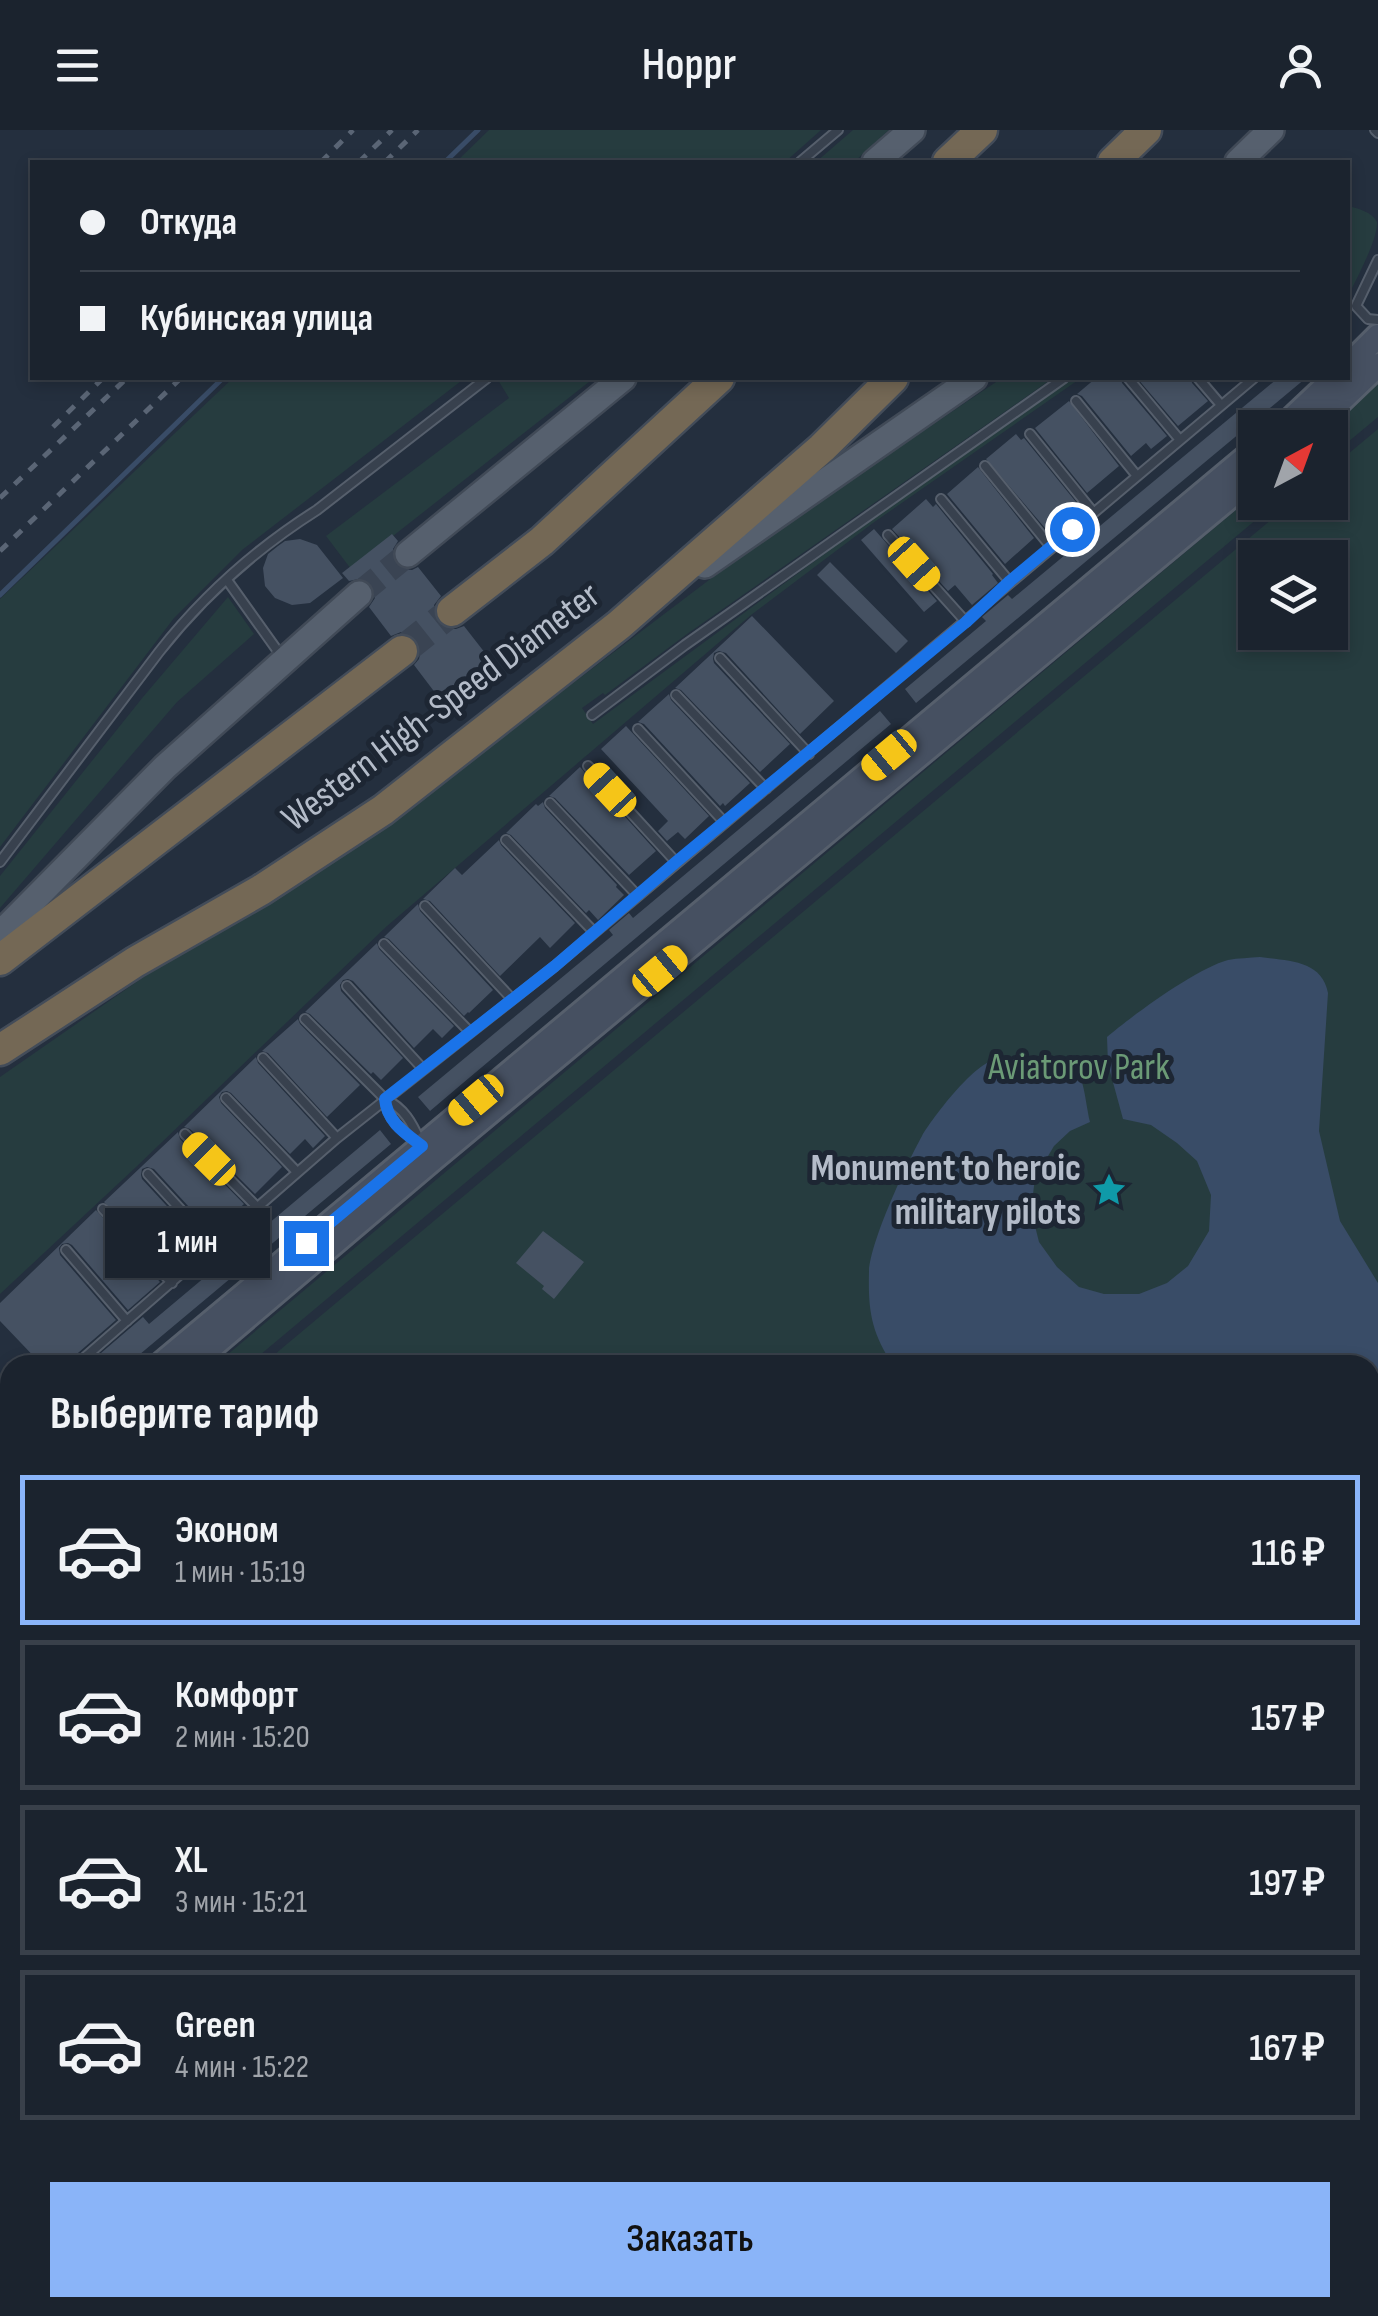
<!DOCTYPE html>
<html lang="ru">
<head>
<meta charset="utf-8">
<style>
  body { margin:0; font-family:"Sofia Sans Condensed",sans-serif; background:#242b36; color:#f1f3f6; height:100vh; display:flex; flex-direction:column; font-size:38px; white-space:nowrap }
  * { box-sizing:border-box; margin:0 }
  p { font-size:32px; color:#a0a4aa }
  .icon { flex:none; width:55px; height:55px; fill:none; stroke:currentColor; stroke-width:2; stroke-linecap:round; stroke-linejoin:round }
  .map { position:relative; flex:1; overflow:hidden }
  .sheet { position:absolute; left:0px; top:1225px; width:1380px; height:962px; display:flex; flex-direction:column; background:#1b232e; border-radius:30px 30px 0 0; box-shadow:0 5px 15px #0003,0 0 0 2px #39404a }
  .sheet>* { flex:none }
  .top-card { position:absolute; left:30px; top:30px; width:1320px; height:220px; border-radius:0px; box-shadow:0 5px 15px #0003,0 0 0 2px #39404a; display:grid; align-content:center; height:220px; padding:0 50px; background:#1b232e }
  .needle { width:65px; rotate:41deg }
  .buttons { position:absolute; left:1238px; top:280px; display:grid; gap:20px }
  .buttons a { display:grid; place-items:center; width:110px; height:110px; border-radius:0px; background:#1b232e; box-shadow:0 5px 15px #0003,0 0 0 2px #39404a; font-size:50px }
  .end { position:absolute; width:45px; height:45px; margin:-22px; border:12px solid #1a73e8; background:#fff; box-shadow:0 0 0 5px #fff }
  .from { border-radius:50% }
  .bubble { position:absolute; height:70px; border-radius:0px; background:#1b232e; box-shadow:0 5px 15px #0003,0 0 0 2px #39404a; font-size:32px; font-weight:600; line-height:70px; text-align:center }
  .car { position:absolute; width:30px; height:60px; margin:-30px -15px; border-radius:12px; box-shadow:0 0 8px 2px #0007; background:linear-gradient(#f5c518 24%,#345 0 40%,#f5c518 0 76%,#345 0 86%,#f5c518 0) }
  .top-card b { display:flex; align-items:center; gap:35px; height:95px; font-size:38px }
  .top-card b+b { border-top:2px solid #39404a }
  .top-card i { width:25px; height:25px; background:#f1f3f6 }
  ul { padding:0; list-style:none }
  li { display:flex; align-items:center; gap:30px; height:150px; margin:0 20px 15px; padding:0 30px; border:5px solid #39404a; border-radius:0px }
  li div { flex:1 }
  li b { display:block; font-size:38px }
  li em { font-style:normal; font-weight:600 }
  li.selected { border-color:#8ab4f8 }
  li>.icon { width:90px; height:90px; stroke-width:1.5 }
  h2 { padding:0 50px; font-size:45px; line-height:120px }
  .cta { display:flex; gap:20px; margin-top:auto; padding:20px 50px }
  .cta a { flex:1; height:115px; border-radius:0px; background:#8ab4f8; color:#111; font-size:40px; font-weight:600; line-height:115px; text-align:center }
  header { display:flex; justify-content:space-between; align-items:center; height:130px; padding:0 50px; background:#1b232e; font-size:45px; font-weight:600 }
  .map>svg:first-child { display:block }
  .green { fill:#263c3f; fill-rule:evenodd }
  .water { fill:#394c67 }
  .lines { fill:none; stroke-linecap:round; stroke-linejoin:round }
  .stream { stroke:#394c67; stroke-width:5 }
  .building { fill:#455162 }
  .primary-tunnel { stroke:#3a4453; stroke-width:25; stroke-dasharray:25 12; stroke-linecap:butt }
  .highway-tunnel { stroke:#3a4453; stroke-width:30; stroke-dasharray:30 15; stroke-linecap:butt }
  .lane-casing { stroke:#565f6c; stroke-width:12 }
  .street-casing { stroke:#565f6c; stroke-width:20 }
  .secondary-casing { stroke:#565f6c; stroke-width:28 }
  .primary-casing { stroke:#414a57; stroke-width:30 }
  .highway-casing { stroke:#434c59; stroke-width:35 }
  .lane { stroke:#38414e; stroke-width:8 }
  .street { stroke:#38414e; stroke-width:15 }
  .secondary { stroke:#465061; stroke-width:22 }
  .primary { stroke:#56606e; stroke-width:25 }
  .highway { stroke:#746855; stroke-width:30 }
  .rail { stroke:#5a6575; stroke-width:5; stroke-dasharray:10 10; stroke-linecap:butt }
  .route { stroke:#1a73e8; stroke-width:12 }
  .labels { text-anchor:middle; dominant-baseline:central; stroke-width:10; stroke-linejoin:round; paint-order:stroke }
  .street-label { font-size:38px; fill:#b4bcc9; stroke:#1d2633 }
  .park-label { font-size:38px; fill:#6b9a76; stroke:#1d2633 }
  .poi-label { font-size:38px; font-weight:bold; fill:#b4bcc9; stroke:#1d2633; text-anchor:end }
</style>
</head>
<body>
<header><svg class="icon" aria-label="menu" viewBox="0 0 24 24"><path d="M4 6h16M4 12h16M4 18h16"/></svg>Hoppr<svg class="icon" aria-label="person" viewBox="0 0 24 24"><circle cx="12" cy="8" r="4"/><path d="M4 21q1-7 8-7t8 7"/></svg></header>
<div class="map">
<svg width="1378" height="2186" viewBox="0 0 1378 2186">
  <rect width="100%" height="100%" fill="#242f3e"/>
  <!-- green -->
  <path class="green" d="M 489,0 L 821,0 L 785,32 L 456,32 Z
    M 853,0 L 889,0 L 854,32 L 816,32 Z
    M 1349,76 C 1359,79 1372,82 1377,92 C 1378,109 1356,150 1348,166 L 1348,77 Z
    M 233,248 L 465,248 L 242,420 L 174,488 L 0,717 L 0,469 Z
    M 501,248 L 594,248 L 351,439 L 326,406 L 509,268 L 498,250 Z
    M 1002,248 L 1053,248 L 687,504 L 605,565 L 603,563 L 582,578 L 593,594 L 906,364 L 1073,248 L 1081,248 L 873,393 L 751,485 L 387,796 L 135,1038 L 0,1164 L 0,947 L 148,844 L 268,773 L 390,692 L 763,409 Z
    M 1378,253 L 1378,287 L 1330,327 L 1330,298 Z
    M 1378,299 L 1378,2069 L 1370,2078 L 1370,1235 L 262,1235 L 1291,373 L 1330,372 L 1330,339 ZM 1255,428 L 1330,428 L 1330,502 L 1255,502 Z
    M 1255,364 L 1255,372 L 1276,373 L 248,1235 L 215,1235 Z
    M 228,467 L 254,504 L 177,572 L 0,778 L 0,746 L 143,567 Z
    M 10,1447 L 10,1863 L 0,1855 L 0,1455 Z
    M 391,2178 L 1281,2178 L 1273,2186 L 401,2186 Z"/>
  <!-- water -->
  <path class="water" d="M 1260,827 C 1288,831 1322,830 1328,863 L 1319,1001 L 1340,1091 L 1378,1153 L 1378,1343 L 1370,1351 L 1370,1235 L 893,1235 C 871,1202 868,1180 869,1141 C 871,1110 906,1035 922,1006 C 933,987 973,935 994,930 C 1005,927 1021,930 1033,931 C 1087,934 1080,942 1090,992 L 1070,1001 L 1054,1016 L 1035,1048 L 1031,1080 L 1039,1112 L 1057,1137 L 1079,1157 L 1104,1164 L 1139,1164 L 1167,1153 L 1188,1136 L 1209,1101 L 1211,1065 L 1197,1031 L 1177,1013 L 1151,995 L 1123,989 L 1108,934 L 1107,907 C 1133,885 1197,838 1228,830 C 1238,828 1250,828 1260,827 Z"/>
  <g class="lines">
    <!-- stream -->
    <path class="stream" d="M 445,32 L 478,0
      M 0,465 L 223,248"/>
  </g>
  <!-- building -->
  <path class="building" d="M 1096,248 L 1121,248 L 1122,253 L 1167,306 L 1151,319 L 1146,313 L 1131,326 L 1082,266 L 1077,264 Z
    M 1137,248 L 1191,248 L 1192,253 L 1208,271 L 1178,296 Z
    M 1278,248 L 1306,248 L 916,573 L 905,559 L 986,491 L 982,487 L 1008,465 L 1012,469 Z
    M 1069,271 L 1119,336 L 1087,363 L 1035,298 Z
    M 1016,304 L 1021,310 L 1024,308 L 1076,372 L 1045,398 L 986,329 Z
    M 978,337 L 1034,408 L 1005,434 L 947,364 Z
    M 926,369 L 933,377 L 936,374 L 993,444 L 992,445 L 998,453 L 972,475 L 955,455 L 948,461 L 892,399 Z
    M 874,399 L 937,471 L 924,482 L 861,410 Z
    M 392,404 L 398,411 L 393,419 L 395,433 L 403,439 L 412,440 L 418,437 L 441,466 L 434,475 L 434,485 L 437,492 L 446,499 L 456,499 L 464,496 L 503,546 L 452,585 L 414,535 L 419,529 L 421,520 L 416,509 L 410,504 L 401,502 L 391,506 L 369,477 L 375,468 L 372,454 L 363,448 L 349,451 L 342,443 Z
    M 300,409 L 317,415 L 343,448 L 310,473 L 292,475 L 275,468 L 265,456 L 263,438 L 268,424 L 278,416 L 285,411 Z
    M 830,432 L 908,511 L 896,523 L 817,445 Z
    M 752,486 L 834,571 L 800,604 L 726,523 L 719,521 L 714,523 L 713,529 L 714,533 L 790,614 L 760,642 L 681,560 L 675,558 Z
    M 669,564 L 671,570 L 750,653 L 725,676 L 723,673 L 720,676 L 644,594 L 638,592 Z
    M 880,581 L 891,594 L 463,953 L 430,981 L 418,967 L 613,805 L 609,800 L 629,783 L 633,788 Z
    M 626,596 L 709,686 L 685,709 L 678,702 L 667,711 L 658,701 L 668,691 L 601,619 Z
    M 580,637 L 656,721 L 629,745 L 555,668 L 549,666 Z
    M 543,672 L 545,678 L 617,755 L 616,757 L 624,765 L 598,790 L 589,780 L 586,783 L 511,705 L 506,703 L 536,674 L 538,676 Z
    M 499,710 L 501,715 L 575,793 L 550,818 L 540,807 L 500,846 L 430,771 L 423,769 L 455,738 L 462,745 Z
    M 418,774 L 420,781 L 493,860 L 469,883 L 468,882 L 464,886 L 389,809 L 384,807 Z
    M 377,813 L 379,819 L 454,896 L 442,908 L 433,899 L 414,918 L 353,851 L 348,849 L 343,850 L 340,855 L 341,861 L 403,928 L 381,950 L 373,942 L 371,944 L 310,884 L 305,882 Z
    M 298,889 L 300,894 L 360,955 L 327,987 L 268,923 L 262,921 Z
    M 256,927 L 258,933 L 325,1006 L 313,1018 L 305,1009 L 290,1024 L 231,963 L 227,961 L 222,962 L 219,967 L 221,973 L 282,1037 L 255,1064 L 190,999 L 184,997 Z
    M 380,1000 L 391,1014 L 127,1235 L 87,1235 L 143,1187 L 149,1194 Z
    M 178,1002 L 180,1009 L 244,1074 L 213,1103 L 154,1039 L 147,1037 L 142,1039 L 141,1045 L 142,1049 L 202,1114 L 172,1142 L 104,1072 Z
    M 96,1080 L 160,1152 L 128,1180 L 72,1115 L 68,1113 L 62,1114 L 59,1118 L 60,1125 L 116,1190 L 71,1229 L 69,1235 L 42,1235 L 0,1191 L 0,1173 Z
    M 543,1101 L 584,1132 L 554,1169 L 542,1159 L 544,1156 L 516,1133 Z"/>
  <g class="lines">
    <!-- primary-tunnel -->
    <path class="primary-tunnel" d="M 359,464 L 408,424"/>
    <!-- highway-tunnel -->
    <path class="highway-tunnel" d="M 402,521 L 452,481"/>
    <!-- lane casing -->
    <g class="lane-casing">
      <path id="lane" d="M 1375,0 L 1378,3
        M 800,32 L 838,0
        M 1378,130 L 1356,176 L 1368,189 L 1378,190
        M 1128,248 L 1180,310
        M 1198,248 L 1221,275
        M 1076,271 L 1137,346
        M 1030,304 L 1093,382
        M 985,336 L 1051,417
        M 941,369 L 1009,451
        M 888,405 L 966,492
        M 227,450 L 282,527
        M 720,528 L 809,624
        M 676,565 L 766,659
        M 592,585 L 685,515 L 1064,248
        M 638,599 L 725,693
        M 588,636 L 676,732
        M 550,673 L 637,765
        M 506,710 L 594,802
        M 0,732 L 159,522 C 203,466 257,418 317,380 L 487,248
        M 425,776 L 512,869
        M 384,814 L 470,902
        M 347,856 L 423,939
        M 305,889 L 385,969 C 404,978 412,993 420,1011
        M 263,928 L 337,1008
        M 226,968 L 297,1042
        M 385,969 C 387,991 404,1002 420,1014
        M 185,1004 L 258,1078
        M 148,1044 L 214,1116
        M 103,1079 L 172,1153
        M 66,1120 L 127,1191
        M 76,1235 L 337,1008 L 555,836 L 1254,248
        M 0,1301 L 10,1293
        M 0,1989 L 10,1997
        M 0,2127 L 10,2135
        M 21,2186 L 28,2178
        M 120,2186 L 127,2178
        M 325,2186 L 332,2178"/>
    </g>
    <!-- street casing -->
    <g class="street-casing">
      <path id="street" d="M 0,1880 L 10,1888
        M 365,2178 L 375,2186"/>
    </g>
    <!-- secondary casing -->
    <g class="secondary-casing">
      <path id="secondary" d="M 1348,236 L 1378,206
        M 1282,298 L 1335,248
        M 1312,298 L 1378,235
        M 160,1235 L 1255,320
        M 190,1235 L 433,1029 L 1255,346
        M 0,1369 L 10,1361
        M 0,1397 L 10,1388
        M 1370,2093 L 1378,2084
        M 1370,2128 L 1378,2119
        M 1285,2186 L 1293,2178
        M 1317,2186 L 1325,2178"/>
    </g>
    <!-- primary casing -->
    <g class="primary-casing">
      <path id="primary" d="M 875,32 L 912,0
        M 1238,32 L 1271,0
        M 408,424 L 623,248
        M 705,435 L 974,248
        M 0,804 L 165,637 L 359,464"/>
    </g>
    <!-- highway casing -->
    <g class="highway-casing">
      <path id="highway" d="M 948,32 L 982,0
        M 1113,32 L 1146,0
        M 452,481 L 542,411 L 719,248
        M 0,830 L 402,521
        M 0,920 L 135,832 L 261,760 L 383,680 L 619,495 L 822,318 L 893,248"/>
    </g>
    <!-- lane -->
    <use href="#lane" class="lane"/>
    <!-- street -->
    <use href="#street" class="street"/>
    <!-- secondary -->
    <use href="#secondary" class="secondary"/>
    <!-- primary -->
    <use href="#primary" class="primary"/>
    <!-- highway -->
    <use href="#highway" class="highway"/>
    <!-- rail -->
    <path class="rail" d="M 321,32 L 353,0
      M 359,32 L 392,0
      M 385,32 L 418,0
      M 53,297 L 103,248
      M 0,368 L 127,248
      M 0,421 L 181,248"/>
  </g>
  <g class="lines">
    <!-- route -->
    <path class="route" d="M 306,1113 L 422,1016 C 405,1003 387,992 385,969 L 555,836 L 676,732 L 966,492 L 1010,451 L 1072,399"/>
  </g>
  <!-- icons -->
  <defs>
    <g id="sight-bare" transform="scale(2.7)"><path d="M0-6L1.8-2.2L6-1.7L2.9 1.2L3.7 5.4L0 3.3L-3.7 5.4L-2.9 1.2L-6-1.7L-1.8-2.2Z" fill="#0f9aa8" stroke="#1d2633" stroke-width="2.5" paint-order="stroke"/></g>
  </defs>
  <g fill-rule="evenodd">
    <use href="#sight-bare" x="1109" y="1060"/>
  </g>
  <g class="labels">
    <!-- street labels -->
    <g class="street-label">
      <text transform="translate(441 577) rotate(-37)">Western High-Speed Diameter</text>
    </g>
    <!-- park labels -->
    <g class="park-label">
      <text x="1079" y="937">Aviatorov Park</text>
    </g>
    <!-- poi labels -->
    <g class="poi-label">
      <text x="1081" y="1038">Monument to heroic<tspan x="1081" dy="44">military pilots</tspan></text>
    </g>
  </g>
</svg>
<div class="buttons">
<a><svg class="needle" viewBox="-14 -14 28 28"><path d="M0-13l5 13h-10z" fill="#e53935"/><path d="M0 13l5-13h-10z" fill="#a0a4aa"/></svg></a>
<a><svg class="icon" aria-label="layers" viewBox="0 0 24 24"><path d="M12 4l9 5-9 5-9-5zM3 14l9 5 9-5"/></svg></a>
</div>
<i class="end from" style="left:1072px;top:399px"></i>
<i class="end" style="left:306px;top:1113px"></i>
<div class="bubble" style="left:105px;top:1078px;width:165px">1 мин</div>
<i class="car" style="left:914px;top:434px;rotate:138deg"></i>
<i class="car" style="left:889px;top:625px;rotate:230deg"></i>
<i class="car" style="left:610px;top:660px;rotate:317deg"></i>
<i class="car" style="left:660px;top:841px;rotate:50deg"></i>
<i class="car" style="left:476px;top:970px;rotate:230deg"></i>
<i class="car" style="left:209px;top:1029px;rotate:315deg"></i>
<div class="top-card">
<b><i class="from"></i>Откуда</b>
<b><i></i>Кубинская улица</b>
</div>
<section class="sheet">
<h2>Выберите тариф</h2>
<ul>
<li class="selected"><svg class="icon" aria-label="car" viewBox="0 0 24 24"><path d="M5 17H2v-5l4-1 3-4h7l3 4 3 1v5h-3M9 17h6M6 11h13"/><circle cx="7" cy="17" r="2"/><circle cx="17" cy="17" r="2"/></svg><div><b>Эконом</b><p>1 мин · 15:19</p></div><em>116 ₽</em></li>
<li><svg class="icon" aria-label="car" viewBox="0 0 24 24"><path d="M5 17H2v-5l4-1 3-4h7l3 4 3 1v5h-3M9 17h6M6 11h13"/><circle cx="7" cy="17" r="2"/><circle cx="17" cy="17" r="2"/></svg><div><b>Комфорт</b><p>2 мин · 15:20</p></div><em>157 ₽</em></li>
<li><svg class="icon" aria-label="car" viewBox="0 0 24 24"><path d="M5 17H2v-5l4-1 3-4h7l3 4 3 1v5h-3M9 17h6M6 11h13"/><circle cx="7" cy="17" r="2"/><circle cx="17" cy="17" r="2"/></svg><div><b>XL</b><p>3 мин · 15:21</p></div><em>197 ₽</em></li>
<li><svg class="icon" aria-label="car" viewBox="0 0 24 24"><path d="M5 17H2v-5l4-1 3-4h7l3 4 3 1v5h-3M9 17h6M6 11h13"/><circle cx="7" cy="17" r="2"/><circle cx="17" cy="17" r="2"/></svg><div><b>Green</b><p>4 мин · 15:22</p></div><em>167 ₽</em></li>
</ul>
<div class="cta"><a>Заказать</a></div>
</section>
</div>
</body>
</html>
